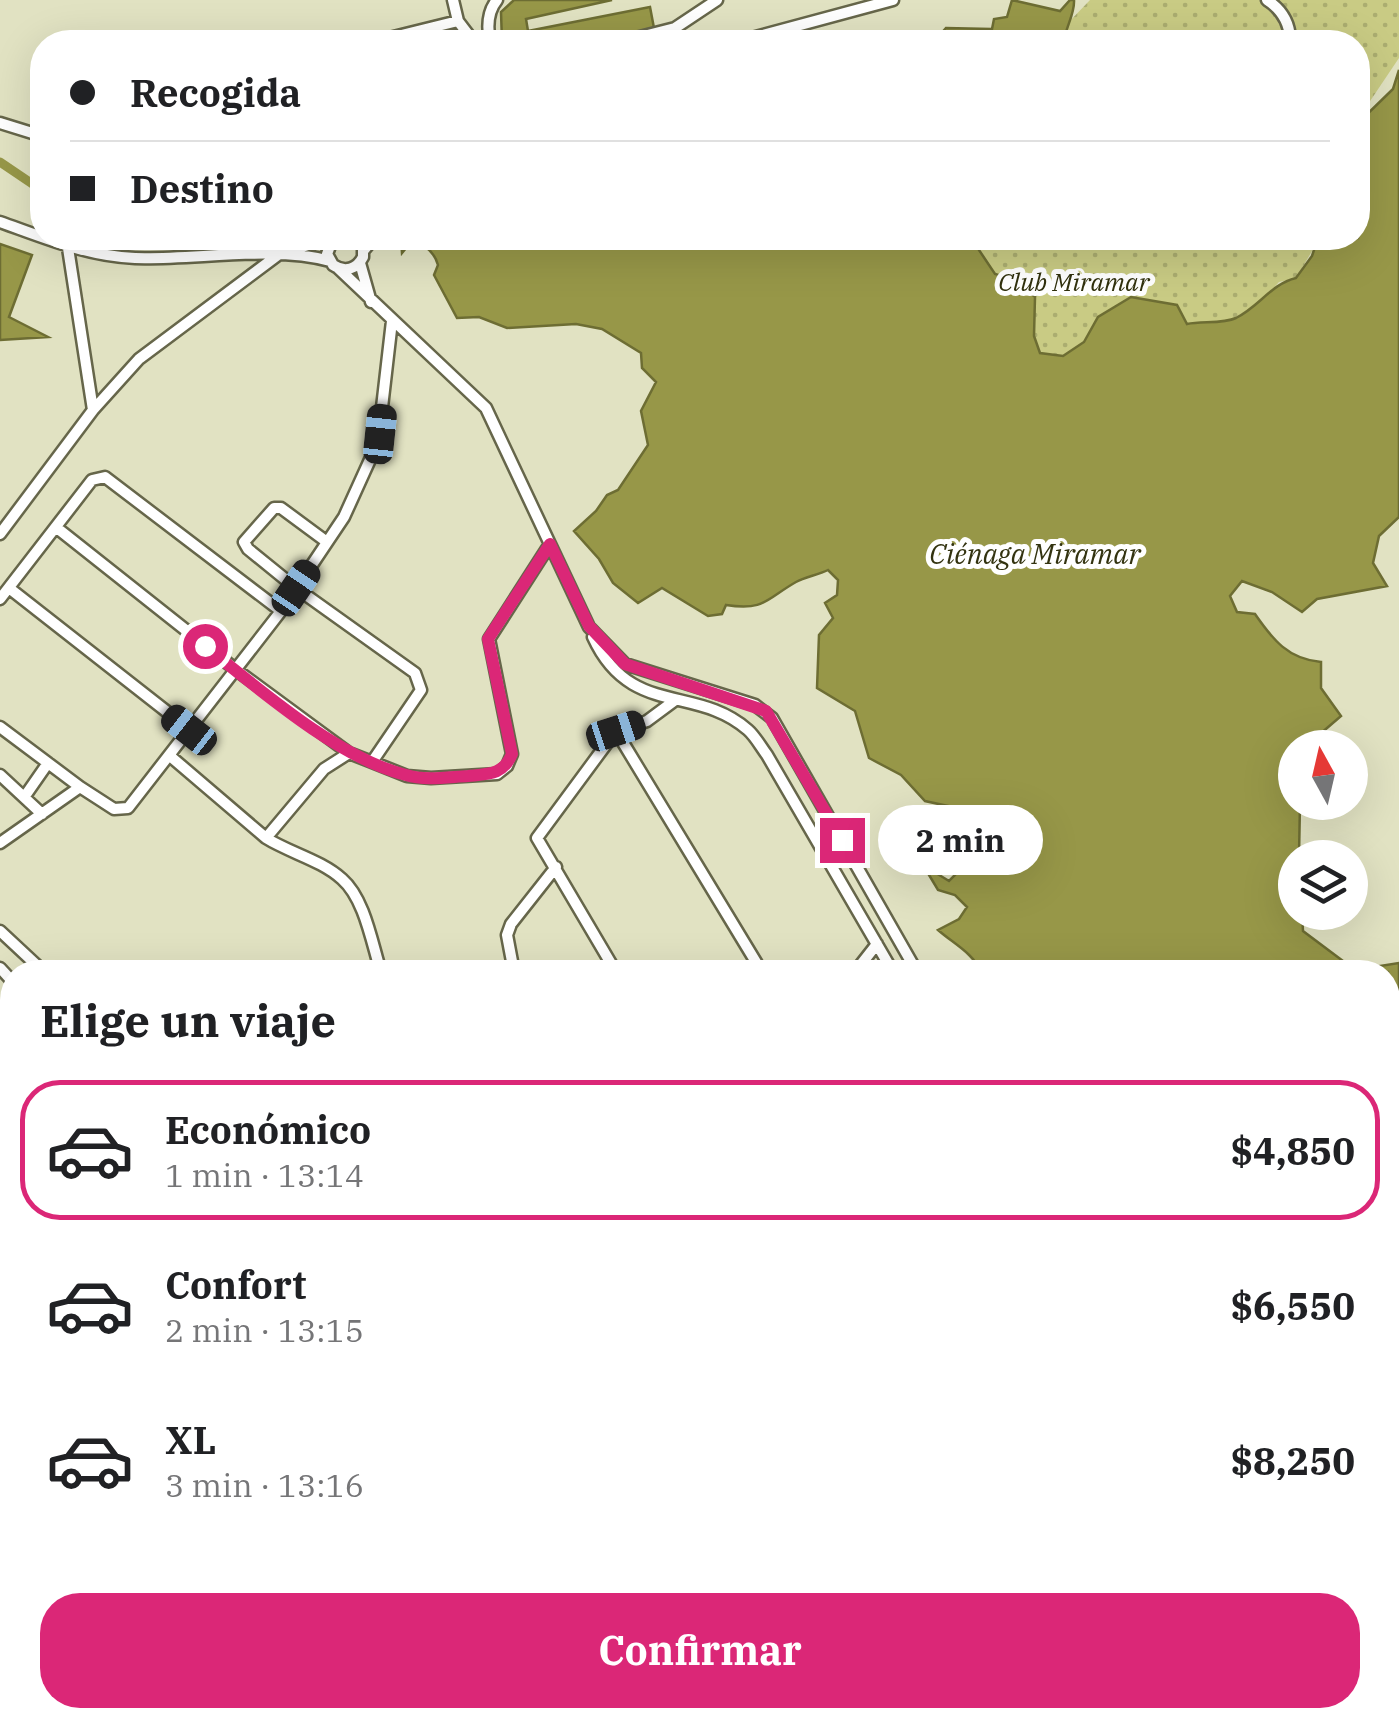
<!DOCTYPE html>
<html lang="es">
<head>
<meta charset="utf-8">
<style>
  body { margin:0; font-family:"IBM Plex Serif",serif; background:#f2f2f2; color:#202124; height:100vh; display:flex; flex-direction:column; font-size:38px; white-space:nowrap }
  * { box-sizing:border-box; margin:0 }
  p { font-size:32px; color:#757577 }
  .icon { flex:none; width:55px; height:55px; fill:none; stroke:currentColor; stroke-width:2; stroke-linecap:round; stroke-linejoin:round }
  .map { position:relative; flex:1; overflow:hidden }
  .panel { position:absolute; left:0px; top:960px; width:1400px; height:768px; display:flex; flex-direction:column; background:#fff; border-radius:40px 40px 0 0; box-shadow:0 10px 40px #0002 }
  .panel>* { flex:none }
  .top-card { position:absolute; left:30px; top:30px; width:1340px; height:220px; border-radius:40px; box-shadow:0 10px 40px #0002; display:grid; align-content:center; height:220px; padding:0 40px; background:#fff }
  .needle { width:65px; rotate:352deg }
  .fabs { position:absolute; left:1278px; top:730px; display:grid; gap:20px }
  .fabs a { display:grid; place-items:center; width:90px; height:90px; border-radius:50%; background:#fff; box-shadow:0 10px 40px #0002; font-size:50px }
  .end { position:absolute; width:45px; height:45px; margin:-22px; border:12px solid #db2777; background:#fff; box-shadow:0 0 0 5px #fff }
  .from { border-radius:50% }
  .bubble { position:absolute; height:70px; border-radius:35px; background:#fff; box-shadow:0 10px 40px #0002; font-size:32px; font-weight:700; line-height:70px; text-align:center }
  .car { position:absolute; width:30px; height:60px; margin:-30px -15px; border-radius:12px; box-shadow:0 0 8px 2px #0007; background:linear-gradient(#222 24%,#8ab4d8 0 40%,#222 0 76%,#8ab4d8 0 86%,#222 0) }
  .top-card b { display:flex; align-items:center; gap:35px; height:95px; font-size:38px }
  .top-card b+b { border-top:2px solid #e0e0e0 }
  .top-card i { width:25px; height:25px; background:#202124 }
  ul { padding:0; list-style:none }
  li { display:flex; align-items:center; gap:30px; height:140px; margin:0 20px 15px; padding:0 20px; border:5px solid transparent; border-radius:40px }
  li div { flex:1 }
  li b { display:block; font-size:38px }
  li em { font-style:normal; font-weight:700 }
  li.selected { border-color:#db2777 }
  li>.icon { width:90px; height:90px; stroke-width:1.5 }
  h2 { padding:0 40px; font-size:45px; line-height:120px }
  .primary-button { display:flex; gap:20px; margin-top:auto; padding:20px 40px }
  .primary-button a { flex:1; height:115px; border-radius:40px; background:#db2777; color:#fff; font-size:40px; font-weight:700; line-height:115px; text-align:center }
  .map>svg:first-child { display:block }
  .park { fill:url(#park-dots) }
  .water { fill:#979748; stroke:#6d6d33; stroke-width:2.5 }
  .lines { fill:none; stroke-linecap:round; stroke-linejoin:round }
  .canal { stroke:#979748; stroke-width:9 }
  .street-casing { stroke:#66664a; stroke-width:15 }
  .street { stroke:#fff; stroke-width:10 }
  .route { stroke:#db2777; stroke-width:12 }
  .labels { text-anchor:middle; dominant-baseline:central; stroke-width:10; stroke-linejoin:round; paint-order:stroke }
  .park-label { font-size:25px; font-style:italic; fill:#30300d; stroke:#fff }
  .water-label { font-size:28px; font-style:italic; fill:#333310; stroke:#fff }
</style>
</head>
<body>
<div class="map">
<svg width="1399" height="1726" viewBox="0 0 1399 1726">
  <defs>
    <pattern id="park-dots" width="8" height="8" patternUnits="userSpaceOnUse" patternTransform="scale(2.5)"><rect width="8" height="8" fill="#c9cb84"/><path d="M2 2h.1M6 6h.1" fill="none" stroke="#abad70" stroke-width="1.8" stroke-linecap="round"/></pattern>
  </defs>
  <rect width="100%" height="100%" fill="#e1e2c2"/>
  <!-- park -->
  <path class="park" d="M 1090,0 L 1399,0 L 1399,58 L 1358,119 L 1358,42 L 1064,42 L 1066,25 Z
    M 971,238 L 1318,238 L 1318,241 L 1296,278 L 1279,282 L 1261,302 L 1231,320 L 1187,324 L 1098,317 L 1084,342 L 1063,356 L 1040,353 L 1034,336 L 1035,297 L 1016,280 L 995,274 Z"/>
  <!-- water -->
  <path class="water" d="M 514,0 L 612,0 L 526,19 L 528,31 L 650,7 L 654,28 L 594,42 L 502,42 L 501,12 Z
    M 1012,0 L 1060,11 L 1070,0 L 1074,0 C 1075,14 1065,28 1064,42 L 921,42 L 937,38 L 946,28 L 992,29 L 994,19 L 1007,17 Z
    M 1399,70 L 1399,517 L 1379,536 L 1373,563 L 1387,586 L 1317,599 L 1302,612 L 1272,592 L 1242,581 L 1230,596 L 1237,612 L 1255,614 C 1273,640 1288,659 1321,662 L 1321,688 L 1341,716 L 1305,747 L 1295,748 L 1295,802 L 1300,803 L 1299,857 L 1295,858 L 1295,912 L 1302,913 L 1303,931 L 1355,970 L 1399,963 L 1399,1156 L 1388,1146 L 1388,972 L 981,972 C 973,953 954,944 938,930 L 959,919 L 967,907 L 955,895 L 938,890 L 923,865 L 949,881 L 977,853 L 971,819 L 957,808 L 925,801 L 901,775 L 869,758 L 855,711 L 817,688 L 819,635 L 833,618 L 825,603 L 837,595 L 838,580 L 828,570 C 818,575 805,577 796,582 C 766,599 765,611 726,605 L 722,614 L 708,616 L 662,588 L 638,603 L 613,583 L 599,559 L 574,531 L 596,511 L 607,495 L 618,490 L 648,445 L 641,411 L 656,382 L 642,368 L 641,353 L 602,329 L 576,324 L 507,328 L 479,317 L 457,318 L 434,275 L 438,265 C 434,251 425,244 411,242 L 402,253 L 401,238 L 971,238 L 995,274 L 1016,280 L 1035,297 L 1034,336 L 1040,353 L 1063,356 L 1084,342 L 1098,317 L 1131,297 L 1177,305 L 1187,324 C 1202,321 1223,324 1236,318 C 1260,306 1271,284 1296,278 L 1312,256 L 1318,238 L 1358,238 L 1358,123 L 1393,89 Z
    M 0,244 L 32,255 L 9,317 L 48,337 L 0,340 Z
    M 1399,1542 L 1399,1673 L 1388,1668 L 1388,1548 Z
    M 0,1641 L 12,1650 L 12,1715 L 82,1715 L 93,1726 L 0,1726 Z
    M 929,1715 L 1125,1715 L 1129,1722 L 1126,1726 L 927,1726 Z"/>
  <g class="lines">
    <!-- canal -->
    <path class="canal" d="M 0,162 L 34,185 L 42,187"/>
    <!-- street casing -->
    <g class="street-casing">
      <path id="street" d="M 453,0 L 458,21
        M 1267,0 C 1281,9 1289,21 1290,38 L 1284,42
        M 373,42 L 458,21 L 474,42
        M 490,42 C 487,27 487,12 497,0
        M 620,42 L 675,28 L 717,0
        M 737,42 L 893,0
        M 0,123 L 42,136
        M 0,222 C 45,238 87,256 135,258 C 197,260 271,245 330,261
        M 333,238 L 327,254 L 333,265 C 345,273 357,269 363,257 L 363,244 L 358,238
        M 68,248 L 93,410
        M 364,250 L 374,238
        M 360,263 L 371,302
        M 338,268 L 486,408 L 589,627 L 625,664 L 755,705 L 772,718 L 917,972
        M 57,528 L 235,669 L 349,753 L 372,762 L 421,690 L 415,673 L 296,588 L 248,549 L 244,542 L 274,508 L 281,508 L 327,542
        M 0,534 L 93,410 L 139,359 L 278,255 L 329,238
        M 9,588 L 189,729
        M 0,599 L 92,480 L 105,477 L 281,611
        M 593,637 C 630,718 696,684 748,730 C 755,736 761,747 767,755 L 893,972
        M 0,727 L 80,787
        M 616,731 L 762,972
        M 349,753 L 324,769 L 266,838 C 290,853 321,860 342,879 C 365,899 372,944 381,972
        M 170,756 L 266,838
        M 372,762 L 407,776 L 431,778 L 497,774 L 507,766 L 512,754 L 489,639 L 550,544
        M 0,775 L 42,814
        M 25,796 L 48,763
        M 0,843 L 80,787 L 114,809 L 128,808 L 281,611 L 344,517 L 378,442 L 392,321
        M 0,931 L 44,972
        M 0,968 L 12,981
        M 514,972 L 507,935 L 511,924 L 556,867
        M 616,972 L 537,838 L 616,731 L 647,721 L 674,701
        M 855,972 L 877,944
        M 0,1105 L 9,1118
        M 0,1203 L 12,1220
        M 0,1351 L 12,1360
        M 0,1604 L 12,1612
        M 157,1715 L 172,1726
        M 554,1715 L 572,1726
        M 695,1715 L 709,1726
        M 252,1726 L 260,1715
        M 460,1726 L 468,1715
        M 832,1726 L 837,1715
        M 857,1726 L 861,1715"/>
    </g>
    <!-- street -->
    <use href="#street" class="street"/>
  </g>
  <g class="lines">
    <!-- route -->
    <path class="route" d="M 205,646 C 260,690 338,758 406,775 C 426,781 448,777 468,776 C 489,774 503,775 512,754 L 488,639 L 550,544 L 589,626 L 625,664 L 766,711 L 842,840"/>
  </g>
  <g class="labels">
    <!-- park labels -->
    <g class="park-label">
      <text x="1074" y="281">Club Miramar</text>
    </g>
    <!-- water labels -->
    <g class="water-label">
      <text x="1035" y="553">Ciénaga Miramar</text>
    </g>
  </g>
</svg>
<div class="fabs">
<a><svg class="needle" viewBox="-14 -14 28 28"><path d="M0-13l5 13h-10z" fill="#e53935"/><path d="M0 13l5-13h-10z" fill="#757577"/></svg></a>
<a><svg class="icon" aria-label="layers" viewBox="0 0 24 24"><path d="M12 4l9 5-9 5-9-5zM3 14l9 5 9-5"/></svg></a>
</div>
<i class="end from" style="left:205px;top:646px"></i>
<i class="end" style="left:842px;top:840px"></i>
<div class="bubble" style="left:878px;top:805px;width:165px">2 min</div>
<i class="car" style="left:380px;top:434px;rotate:6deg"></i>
<i class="car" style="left:296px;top:588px;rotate:34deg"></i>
<i class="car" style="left:189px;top:730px;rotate:308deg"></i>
<i class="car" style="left:616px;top:731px;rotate:72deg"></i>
<div class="top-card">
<b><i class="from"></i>Recogida</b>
<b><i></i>Destino</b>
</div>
<section class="panel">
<h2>Elige un viaje</h2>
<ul>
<li class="selected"><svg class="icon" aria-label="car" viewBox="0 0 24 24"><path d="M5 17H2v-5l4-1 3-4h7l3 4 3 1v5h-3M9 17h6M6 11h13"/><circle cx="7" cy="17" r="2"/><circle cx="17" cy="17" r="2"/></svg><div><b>Económico</b><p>1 min · 13:14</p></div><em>$4,850</em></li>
<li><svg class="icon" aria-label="car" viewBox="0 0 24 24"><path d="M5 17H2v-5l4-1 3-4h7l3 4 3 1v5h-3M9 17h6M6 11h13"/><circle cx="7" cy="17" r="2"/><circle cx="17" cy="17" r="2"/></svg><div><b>Confort</b><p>2 min · 13:15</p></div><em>$6,550</em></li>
<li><svg class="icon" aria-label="car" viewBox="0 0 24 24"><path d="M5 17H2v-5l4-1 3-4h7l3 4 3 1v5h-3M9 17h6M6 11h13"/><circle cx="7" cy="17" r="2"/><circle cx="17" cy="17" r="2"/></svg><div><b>XL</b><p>3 min · 13:16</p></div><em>$8,250</em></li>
</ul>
<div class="primary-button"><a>Confirmar</a></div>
</section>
</div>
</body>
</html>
